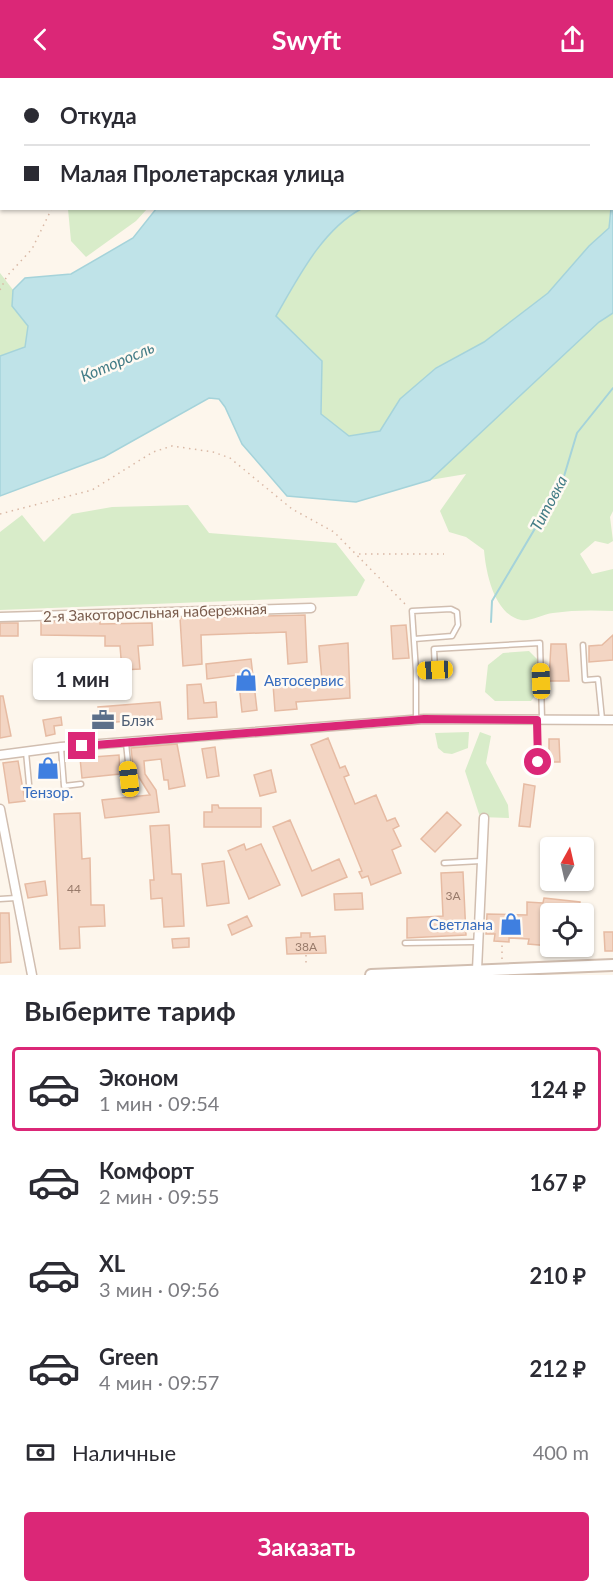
<!DOCTYPE html>
<html lang="ru">
<head>
<meta charset="utf-8">
<style>
  body { margin:0; font-family:Lato,sans-serif; background:#f7f7f7; color:#2b2b33; height:100vh; display:flex; flex-direction:column; font-size:22px; white-space:nowrap }
  * { box-sizing:border-box; margin:0 }
  p { font-size:20px; color:#7c7c81 }
  .icon { flex:none; width:33px; height:33px; fill:none; stroke:currentColor; stroke-width:2; stroke-linecap:round; stroke-linejoin:round }
  .map { position:relative; height:897px; overflow:hidden }
  .details { display:flex; flex-direction:column; background:#fff; flex:1 }
  .details>* { flex:none }
  .guide { position:absolute; left:0px; top:0px; width:614px; height:132px; box-shadow:0 2px 4px #0004; display:grid; align-content:center; height:132px; padding:0 24px; background:#fff }
  .needle { width:39px; rotate:8deg }
  .fabs { position:absolute; left:540px; top:759px; display:grid; gap:12px }
  .fabs a { display:grid; place-items:center; width:54px; height:54px; border-radius:6px; background:#fff; box-shadow:0 2px 4px #0004; font-size:30px }
  .end { position:absolute; width:27px; height:27px; margin:-14px; border:8px solid #db2777; background:#fff; box-shadow:0 0 0 3px #fff }
  .from { border-radius:50% }
  .bubble { position:absolute; height:42px; border-radius:6px; background:#fff; box-shadow:0 2px 4px #0004; font-size:20px; font-weight:700; line-height:42px; text-align:center }
  .car { position:absolute; width:18px; height:36px; margin:-18px -9px; border-radius:8px; box-shadow:0 0 4px 2px #0007; background:linear-gradient(#f5c518 24%,#345 0 40%,#f5c518 0 76%,#345 0 86%,#f5c518 0) }
  .guide b { display:flex; align-items:center; gap:21px; height:57px; font-size:22px }
  .guide b+b { border-top:2px solid #e1e1e2 }
  .guide i { width:15px; height:15px; background:#2b2b33 }
  ul { padding:0; list-style:none }
  li { display:flex; align-items:center; gap:18px; height:84px; margin:0 12px 9px; padding:0 12px; border:3px solid transparent; border-radius:6px }
  li div { flex:1 }
  li b { display:block; font-size:22px }
  li em { font-style:normal; font-weight:700 }
  li.on { border-color:#db2777 }
  li>.icon { width:54px; height:54px; stroke-width:1.5 }
  h2 { padding:0 24px; font-size:27px; line-height:72px }
  .pay { display:flex; align-items:center; gap:15px; height:66px; padding:0 24px; font-size:22px }
  .pay p { margin-inline-start:auto }
  .action { display:flex; gap:12px; margin-top:auto; padding:12px 24px }
  .action a { flex:1; height:69px; border-radius:6px; background:#db2777; color:#fff; font-size:24px; font-weight:700; line-height:69px; text-align:center }
  header { display:flex; justify-content:space-between; align-items:center; height:78px; padding:0 24px; background:#db2777; color:#fff; font-size:27px; font-weight:700 }
  .map>svg:first-child { display:block }
  .green { fill:#d8ecc9 }
  .water { fill:#bfe3e8; stroke:#a5d3da; stroke-width:1.5 }
  .lines { fill:none; stroke-linecap:round; stroke-linejoin:round }
  .stream { stroke:#a5d3da; stroke-width:2 }
  .building { fill:#f3d5c3; stroke:#e6bba3; stroke-width:1.5 }
  .service-casing { stroke:#d1beb0; stroke-width:7 }
  .minor-casing { stroke:#d1beb0; stroke-width:11 }
  .tertiary-casing { stroke:#d1beb0; stroke-width:14 }
  .path { stroke:#d9b8a5; stroke-width:1.5; stroke-dasharray:1.5 4.5; stroke-linecap:butt }
  .service { stroke:#fff; stroke-width:4 }
  .minor { stroke:#fff; stroke-width:8 }
  .tertiary { stroke:#fff; stroke-width:10 }
  .route { stroke:#db2777; stroke-width:8 }
  .labels { text-anchor:middle; dominant-baseline:central; stroke-width:5; stroke-linejoin:round; paint-order:stroke }
  .number-label { font-size:12px; fill:#987a6a }
  .street-label { font-size:15px; fill:#7a5c4d; stroke:#fffaf3 }
  .shop-label { font-size:15px; fill:#366cbe; stroke:#fffaf3; text-anchor:start }
  .service-label { font-size:15px; fill:#4e5e75; stroke:#fffaf3; text-anchor:start }
  .water-label { font-size:16px; font-style:italic; fill:#437c86; stroke:#fffaf3 }
</style>
</head>
<body>
<header><svg class="icon" aria-label="back" viewBox="0 0 24 24"><path d="M15 5l-7 7 7 7"/></svg>Swyft<svg class="icon" aria-label="share" viewBox="0 0 24 24"><path d="M12 15V3M7 8l5-5 5 5M5 13v7h14v-7"/></svg></header>
<div class="map">
<svg width="613" height="897" viewBox="0 0 613 897">
  <rect width="100%" height="100%" fill="#fdf6ec"/>
  <!-- green -->
  <path class="green" d="M 0,0 L 208,0 L 2,2 L 1,78 Z
    M 572,0 L 613,0 L 612,122 L 612,2 Z
    M 68,131 L 68,130 L 147,131 L 136,143 L 86,179 L 71,163 Z
    M 361,131 L 611,131 L 610,150 L 589,168 L 548,215 L 484,264 L 436,290 L 400,321 L 380,353 L 349,358 L 321,336 L 322,283 L 276,238 C 299,200 321,153 361,131 Z
    M 0,195 L 34,239 L 30,268 L 0,279 Z
    M 613,235 L 613,433 L 610,439 L 613,463 L 608,466 L 595,463 L 580,476 L 592,496 L 613,491 L 613,533 C 593,532 572,532 553,535 C 543,536 530,544 521,542 C 494,536 486,495 484,472 L 466,459 L 449,454 L 440,433 L 466,396 L 430,402 L 599,244 Z
    M 188,427 L 209,455 L 336,465 L 365,502 L 357,518 L 0,532 L 0,454 L 22,437 L 44,464 L 72,436 L 112,429 Z
    M 529,573 L 537,581 L 537,615 L 531,623 L 495,623 L 485,614 L 488,587 L 503,575 Z
    M 469,654 L 468,670 L 452,676 L 444,675 L 438,670 L 435,655 Z
    M 480,654 L 491,658 L 486,685 L 508,727 L 509,740 L 480,739 L 465,693 Z"/>
  <!-- water -->
  <path class="water" d="M 219,0 L 572,0 L 218,1 Z
    M 613,111 L 613,235 L 599,244 L 430,402 L 356,424 L 287,418 L 242,366 L 225,329 L 219,321 L 209,320 L 104,379 L 0,418 L 0,278 L 25,269 L 28,248 L 12,228 L 13,212 L 25,200 L 71,196 L 133,160 L 156,131 L 361,131 C 322,152 298,200 276,238 L 322,283 L 321,336 L 349,358 L 380,353 L 400,321 L 436,290 L 484,264 L 548,215 L 589,168 L 609,150 Z"/>
  <g class="lines">
    <!-- stream -->
    <path class="stream" d="M 491,544 L 492,523 L 562,405 L 577,355 L 613,310"/>
  </g>
  <!-- building -->
  <path class="building" d="M 305,537 L 307,584 L 288,586 L 286,554 L 201,557 L 202,586 L 183,588 L 180,540 Z
    M 100,543 L 100,546 L 152,545 L 153,567 L 138,568 L 140,591 L 122,592 L 120,568 L 105,568 L 105,558 L 41,557 L 41,544 Z
    M 0,545 L 18,545 L 18,558 L 0,558 Z
    M 406,547 L 409,580 L 393,581 L 391,548 Z
    M 613,557 L 613,582 L 589,584 L 589,568 L 602,567 Z
    M 348,565 L 350,620 L 296,624 L 297,631 L 275,633 L 273,606 L 322,603 L 319,568 Z
    M 551,566 L 566,566 L 569,603 L 549,603 Z
    M 251,581 L 257,632 L 242,634 L 238,597 L 207,601 L 206,586 Z
    M 82,602 L 83,617 L 41,621 L 40,606 Z
    M 201,606 L 204,625 L 216,624 L 217,639 L 188,641 L 187,607 Z
    M 0,618 L 3,618 L 11,658 L 0,660 Z
    M 160,624 L 162,641 L 100,645 L 98,629 Z
    M 61,639 L 62,647 L 54,648 L 55,656 L 46,658 L 43,642 Z
    M 328,660 L 340,690 L 345,688 L 349,697 L 344,699 L 355,726 L 376,717 L 387,743 L 395,740 L 399,748 L 393,751 L 401,768 L 392,772 L 401,795 L 371,807 L 368,798 L 362,800 L 359,794 L 362,793 L 311,667 Z
    M 549,661 L 559,661 L 560,684 L 543,684 L 543,677 L 549,677 Z
    M 177,666 L 185,708 L 169,711 L 168,702 L 164,702 L 161,681 L 144,683 L 145,696 L 156,712 L 159,734 L 105,740 L 102,722 L 150,717 L 137,696 L 134,697 L 131,670 Z
    M 215,669 L 219,698 L 207,700 L 202,671 Z
    M 119,677 L 120,696 L 82,700 L 80,680 Z
    M 18,683 L 25,723 L 9,725 L 3,685 Z
    M 271,692 L 276,714 L 260,718 L 254,697 Z
    M 524,706 L 535,708 L 530,749 L 519,748 Z
    M 212,727 L 218,727 L 219,730 L 261,730 L 261,749 L 204,749 L 204,734 L 212,734 Z
    M 447,734 L 461,747 L 435,774 L 421,761 Z
    M 80,735 L 82,781 L 90,780 L 91,827 L 104,827 L 105,848 L 79,849 L 80,870 L 60,871 L 54,736 Z
    M 290,742 L 312,793 L 339,781 L 347,799 L 302,818 L 273,749 Z
    M 169,747 L 172,796 L 181,796 L 184,848 L 164,849 L 162,820 L 151,821 L 150,802 L 154,802 L 150,748 Z
    M 244,766 L 246,772 L 261,766 L 280,807 L 249,821 L 228,773 Z
    M 224,783 L 229,825 L 207,828 L 202,786 Z
    M 463,794 L 466,857 L 407,860 L 407,840 L 443,838 L 441,795 Z
    M 45,803 L 47,817 L 28,820 L 25,806 Z
    M 362,815 L 363,831 L 335,832 L 334,816 Z
    M 544,820 L 580,824 L 579,836 L 550,836 L 550,868 L 528,866 L 529,861 L 509,860 L 509,864 L 494,863 L 495,856 L 486,856 L 487,836 L 527,837 L 527,824 L 543,825 Z
    M 0,835 L 9,835 L 11,884 L 0,885 Z
    M 247,838 L 252,848 L 232,857 L 228,847 Z
    M 604,854 L 613,854 L 613,873 L 605,873 Z
    M 301,855 L 310,855 L 310,859 L 325,858 L 326,875 L 287,876 L 286,860 L 301,859 Z
    M 189,860 L 189,869 L 173,870 L 172,861 Z"/>
  <g class="lines">
    <!-- service casing -->
    <g class="service-casing">
      <path id="service" d="M 414,561 L 452,558 L 458,547 L 457,534 L 451,531 L 412,533 L 416,593
        M 583,567 L 585,602 L 598,601 L 602,641
        M 416,642 L 416,593 L 435,592 L 434,571 L 540,565 L 542,641
        M 537,642 L 538,684
        M 126,665 L 131,713
        M 61,670 L 64,708 L 81,706
        M 26,674 L 29,706
        M 444,785 L 481,783
        M 0,821 L 16,820
        M 405,865 L 477,864"/>
    </g>
    <!-- minor casing -->
    <g class="minor-casing">
      <path id="minor" d="M 0,539 L 311,530
        M 0,677 L 61,669 L 424,641 L 613,642
        M 0,731 L 32,897
        M 477,892 L 484,740"/>
    </g>
    <!-- tertiary casing -->
    <g class="tertiary-casing">
      <path id="tertiary" d="M 371,897 L 613,887"/>
    </g>
    <!-- path -->
    <path class="path" d="M 167,0 L 170,2
      M 35,2 L 35,0
      M 158,2 L 158,0
      M 191,2 L 192,0
      M 0,63 L 2,60
      M 0,88 L 2,88
      M 0,212 L 7,198 L 32,171 L 52,130
      M 0,436 L 92,412 L 153,374 L 172,368 L 213,374 L 230,380 L 292,431 L 334,454 L 407,528
      M 359,476 L 444,476
      M 306,877 L 306,889
      M 502,881 L 502,864"/>
    <!-- service -->
    <use href="#service" class="service"/>
    <!-- minor -->
    <use href="#minor" class="minor"/>
    <!-- tertiary -->
    <use href="#tertiary" class="tertiary"/>
  </g>
  <g class="lines">
    <!-- route -->
    <path class="route" d="M 82,668 L 424,641 L 537,642 L 538,684"/>
  </g>
  <!-- icons -->
  <defs>
    <g id="shop-bare" transform="scale(1.8)"><path d="M-5-2.5h2.3a2.7 3.5 0 0 1 5.4 0H5L5.5 6h-11ZM-1.5-2.5h3a1.5 2.3 0 0 0-3 0Z" fill="#3f7fe0" stroke="#fffaf3" stroke-width="2.5" paint-order="stroke"/></g>
    <g id="office-bare" transform="scale(1.8)"><path d="M-6-3h4V-5.5h4V-3h4V5H-6ZM-1-4.5V-3h2v-1.5ZM-6 0V1H6V0Z" fill="#5c6f8a" stroke="#fffaf3" stroke-width="2.5" paint-order="stroke"/></g>
  </defs>
  <g fill-rule="evenodd">
    <use href="#shop-bare" x="246" y="602"/>
    <use href="#office-bare" x="103" y="642"/>
    <use href="#shop-bare" x="48" y="690"/>
    <use href="#shop-bare" x="511" y="846"/>
  </g>
  <g class="labels">
    <!-- number labels -->
    <g class="number-label">
      <text x="74" y="810">44</text>
      <text x="453" y="817">3А</text>
      <text x="306" y="868">38А</text>
    </g>
    <!-- street labels -->
    <g class="street-label">
      <text transform="translate(155 534) rotate(-2)">2-я Закоторосльная набережная</text>
    </g>
    <!-- shop labels -->
    <g class="shop-label">
      <text x="264" y="602">Автосервис</text>
      <text x="48" y="714" text-anchor="middle">Тензор.</text>
      <text x="493" y="846" text-anchor="end">Светлана</text>
    </g>
    <!-- service labels -->
    <g class="service-label">
      <text x="121" y="642">Блэк</text>
    </g>
    <!-- water labels -->
    <g class="water-label">
      <text transform="translate(117 283) rotate(-23)">Которосль</text>
      <text transform="translate(548 425) rotate(-62)">Титовка</text>
    </g>
  </g>
</svg>
<div class="fabs">
<a><svg class="needle" viewBox="-14 -14 28 28"><path d="M0-13l5 13h-10z" fill="#e53935"/><path d="M0 13l5-13h-10z" fill="#7c7c81"/></svg></a>
<a><svg class="icon" aria-label="locate" viewBox="0 0 24 24"><circle cx="12" cy="12" r="6"/><path d="M12 2v4M12 18v4M2 12h4M18 12h4"/></svg></a>
</div>
<i class="end from" style="left:538px;top:684px"></i>
<i class="end" style="left:82px;top:668px"></i>
<div class="bubble" style="left:33px;top:580px;width:99px">1 мин</div>
<i class="car" style="left:435px;top:592px;rotate:267deg"></i>
<i class="car" style="left:541px;top:603px;rotate:358deg"></i>
<i class="car" style="left:129px;top:701px;rotate:353deg"></i>
<div class="guide">
<b><i class="from"></i>Откуда</b>
<b><i></i>Малая Пролетарская улица</b>
</div>
</div>
<section class="details">
<h2>Выберите тариф</h2>
<ul>
<li class="on"><svg class="icon" aria-label="car" viewBox="0 0 24 24"><path d="M5 17H2v-5l4-1 3-4h7l3 4 3 1v5h-3M9 17h6M6 11h13"/><circle cx="7" cy="17" r="2"/><circle cx="17" cy="17" r="2"/></svg><div><b>Эконом</b><p>1 мин · 09:54</p></div><em>124 ₽</em></li>
<li><svg class="icon" aria-label="car" viewBox="0 0 24 24"><path d="M5 17H2v-5l4-1 3-4h7l3 4 3 1v5h-3M9 17h6M6 11h13"/><circle cx="7" cy="17" r="2"/><circle cx="17" cy="17" r="2"/></svg><div><b>Комфорт</b><p>2 мин · 09:55</p></div><em>167 ₽</em></li>
<li><svg class="icon" aria-label="car" viewBox="0 0 24 24"><path d="M5 17H2v-5l4-1 3-4h7l3 4 3 1v5h-3M9 17h6M6 11h13"/><circle cx="7" cy="17" r="2"/><circle cx="17" cy="17" r="2"/></svg><div><b>XL</b><p>3 мин · 09:56</p></div><em>210 ₽</em></li>
<li><svg class="icon" aria-label="car" viewBox="0 0 24 24"><path d="M5 17H2v-5l4-1 3-4h7l3 4 3 1v5h-3M9 17h6M6 11h13"/><circle cx="7" cy="17" r="2"/><circle cx="17" cy="17" r="2"/></svg><div><b>Green</b><p>4 мин · 09:57</p></div><em>212 ₽</em></li>
</ul>
<div class="pay"><svg class="icon" aria-label="cash" viewBox="0 0 24 24"><path d="M3 7h18v10H3z"/><circle cx="12" cy="12" r="2"/></svg>Наличные<p>400 m</p></div>
<div class="action"><a>Заказать</a></div>
</section>
</body>
</html>
